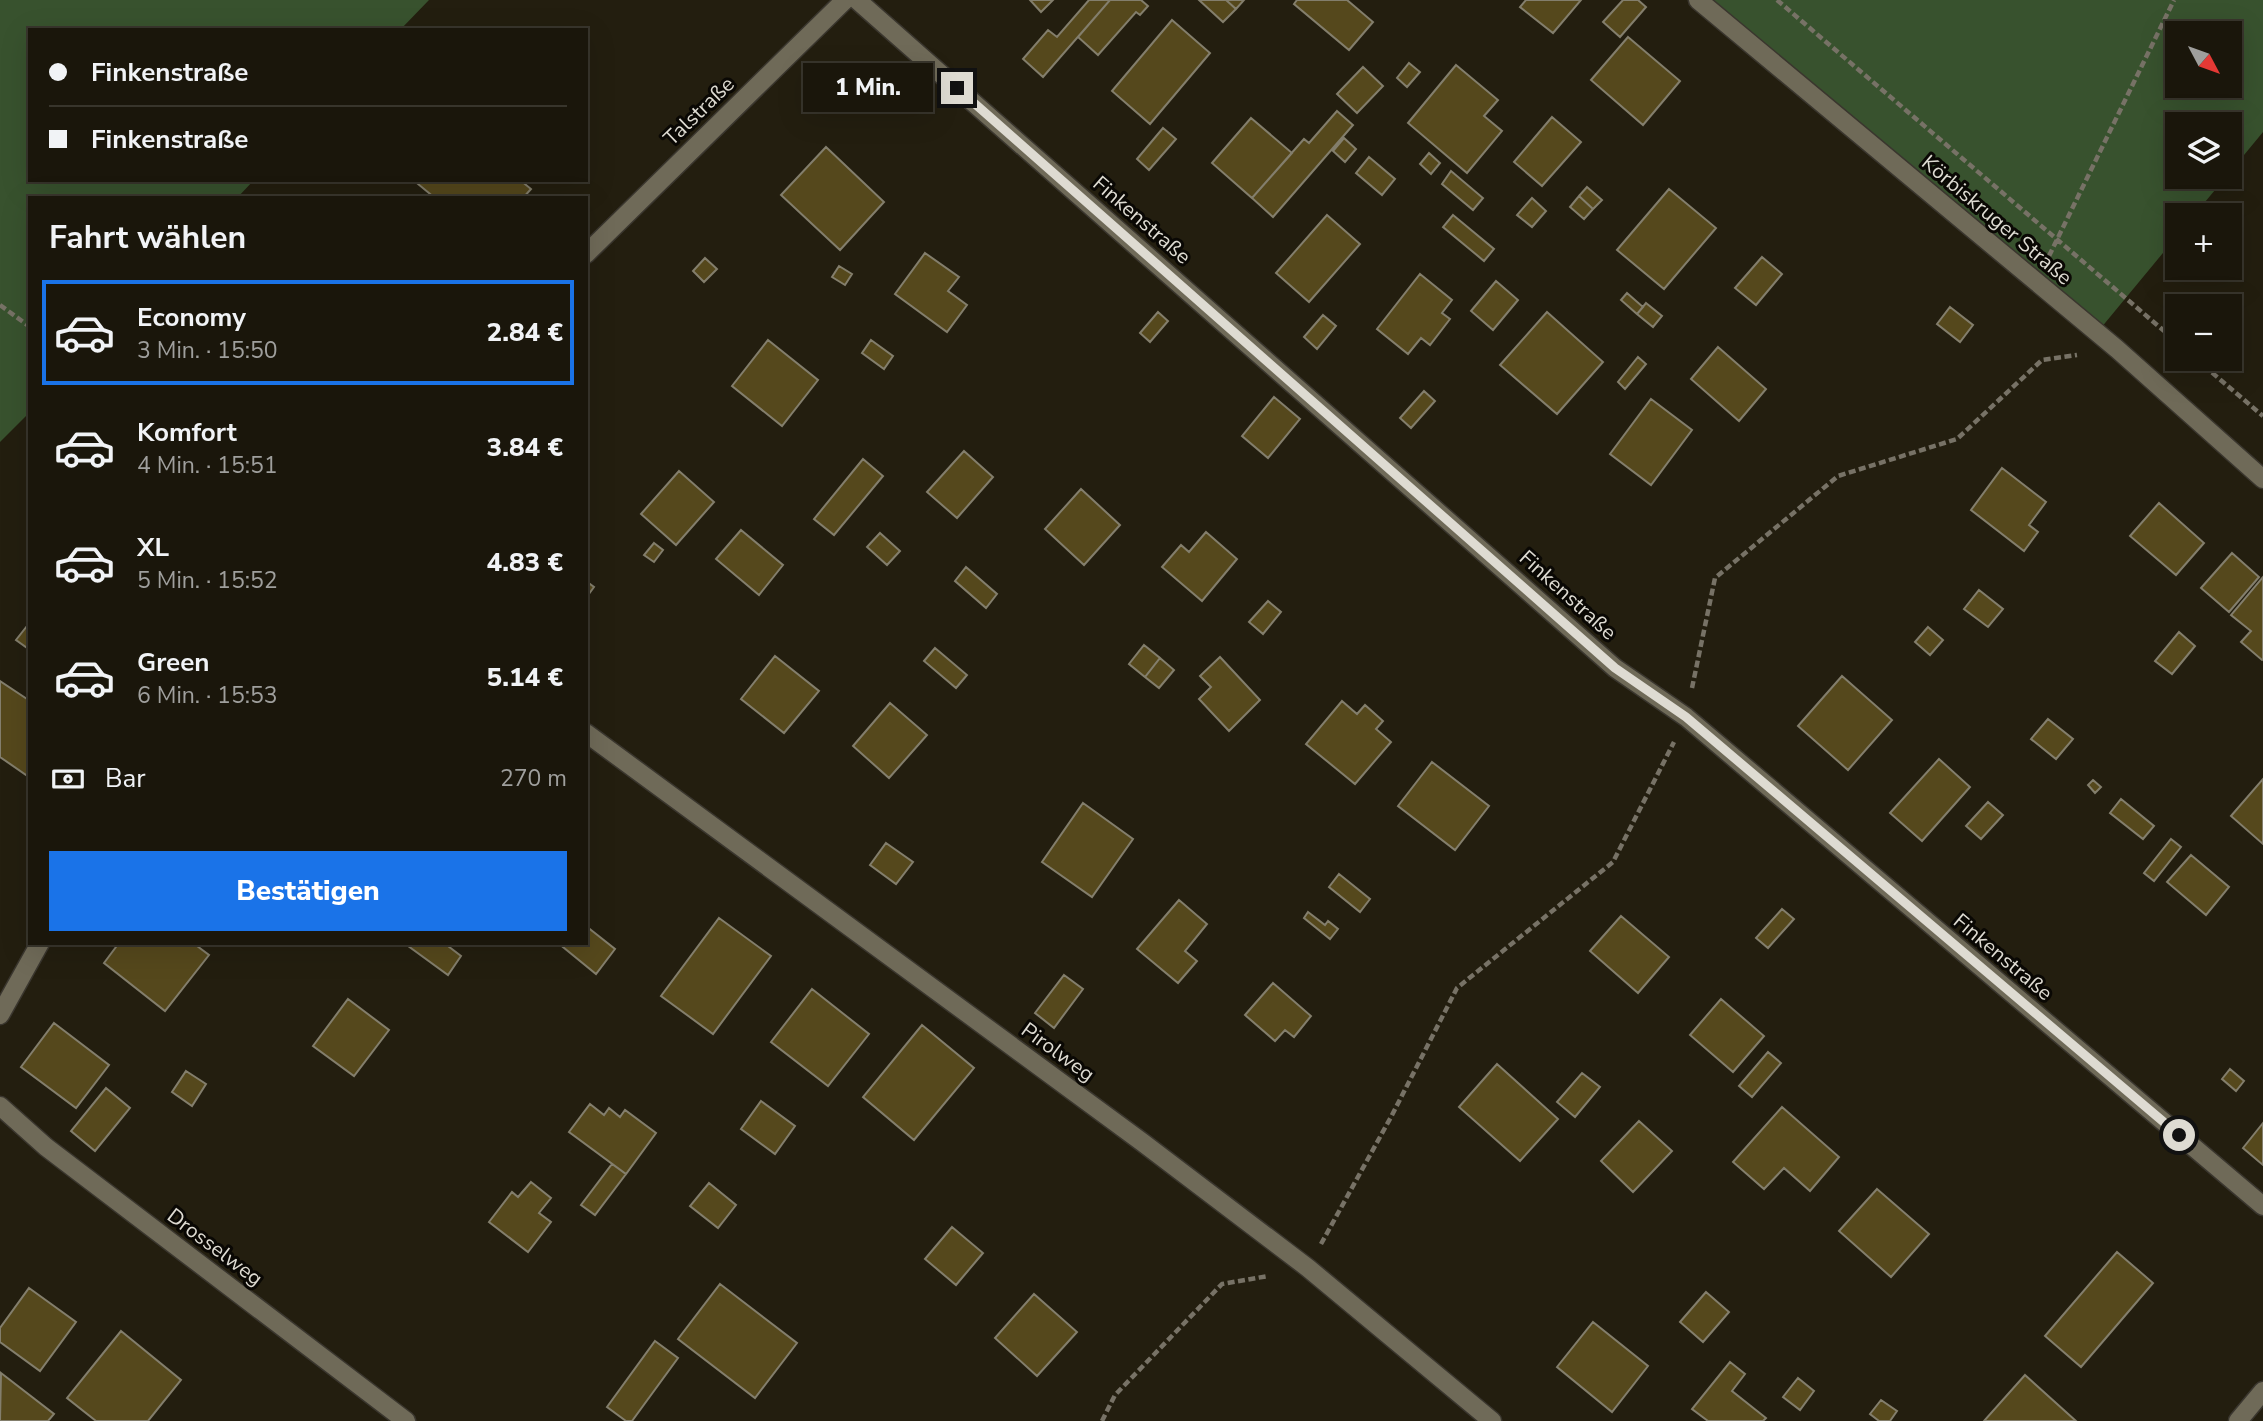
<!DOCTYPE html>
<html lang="de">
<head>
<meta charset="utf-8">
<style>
  body { margin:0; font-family:"Nunito Sans",sans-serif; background:#231f14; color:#f1f3f6; height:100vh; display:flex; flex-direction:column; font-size:26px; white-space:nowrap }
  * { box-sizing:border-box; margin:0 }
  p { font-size:23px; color:#9f9f9d }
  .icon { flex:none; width:38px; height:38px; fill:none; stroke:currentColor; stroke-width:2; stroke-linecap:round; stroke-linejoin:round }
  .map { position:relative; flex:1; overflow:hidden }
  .sheet { position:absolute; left:28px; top:196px; width:560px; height:749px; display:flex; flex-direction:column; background:#1a160b; border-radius:0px; box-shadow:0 7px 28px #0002,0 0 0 2px #38352c }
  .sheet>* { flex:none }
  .hud { position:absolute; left:28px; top:28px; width:560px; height:154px; border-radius:0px; box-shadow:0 7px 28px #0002,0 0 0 2px #38352c; display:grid; align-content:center; height:154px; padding:0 21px; background:#1a160b }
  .needle { width:46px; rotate:131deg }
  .buttons { position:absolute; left:2165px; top:21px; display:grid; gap:14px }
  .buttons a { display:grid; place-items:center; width:77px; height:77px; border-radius:0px; background:#1a160b; box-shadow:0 7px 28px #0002,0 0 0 2px #38352c; font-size:35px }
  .end { position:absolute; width:32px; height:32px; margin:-16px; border:9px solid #dedbd2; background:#111; box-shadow:0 0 0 4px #111 }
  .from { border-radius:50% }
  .bubble { position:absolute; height:49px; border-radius:0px; background:#1a160b; box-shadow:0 7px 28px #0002,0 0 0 2px #38352c; font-size:23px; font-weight:800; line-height:49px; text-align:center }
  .hud b { display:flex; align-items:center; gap:24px; height:66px; font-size:26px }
  .hud b+b { border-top:2px solid #38352c }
  .hud i { width:18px; height:18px; background:#f1f3f6 }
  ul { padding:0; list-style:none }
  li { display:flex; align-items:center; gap:21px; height:105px; margin:0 14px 10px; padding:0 7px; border:4px solid transparent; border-radius:0px }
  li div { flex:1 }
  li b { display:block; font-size:26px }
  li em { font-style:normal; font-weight:800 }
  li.selected { border-color:#1a73e8 }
  li>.icon { width:63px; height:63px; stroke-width:1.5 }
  h2 { padding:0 21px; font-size:32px; line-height:84px }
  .pay { display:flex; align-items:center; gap:18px; height:77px; padding:0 21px; font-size:26px }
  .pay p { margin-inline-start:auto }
  .primary-button { display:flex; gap:14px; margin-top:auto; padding:14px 21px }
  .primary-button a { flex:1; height:80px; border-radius:0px; background:#1a73e8; color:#fff; font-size:28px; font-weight:800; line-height:80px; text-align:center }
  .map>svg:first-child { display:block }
  .forest { fill:#38522e; fill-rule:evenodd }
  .building { fill:#55481c; stroke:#837e6c; stroke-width:2 }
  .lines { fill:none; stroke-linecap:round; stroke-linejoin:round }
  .street-casing { stroke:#3a362e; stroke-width:21 }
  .path { stroke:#777266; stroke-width:4.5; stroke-dasharray:7 3.5; stroke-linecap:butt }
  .street { stroke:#6f6a58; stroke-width:18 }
  .route { stroke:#dedbd2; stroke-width:9 }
  .labels { text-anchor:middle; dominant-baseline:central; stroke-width:6; stroke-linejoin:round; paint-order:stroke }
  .street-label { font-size:21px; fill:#dedbd2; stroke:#0a0804 }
</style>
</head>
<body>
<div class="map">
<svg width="2263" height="1421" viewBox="0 0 2263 1421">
  <rect width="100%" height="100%" fill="#231e0f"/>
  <!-- forest -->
  <path class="forest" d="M 0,0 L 429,0 L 400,30 L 30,30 L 30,180 L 254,180 L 237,198 L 30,198 L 30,412 L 0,442 Z
    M 1695,0 L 2263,0 L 2263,132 L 2230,172 L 2230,124 L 2177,124 L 2177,177 L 2226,177 L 2194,215 L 2177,215 L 2177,236 L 2091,340 ZM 2177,33 L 2230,33 L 2230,86 L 2177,86 Z"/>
  <!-- building -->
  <path class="building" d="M 1030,0 L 1053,0 L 1041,12 Z
    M 1089,0 L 1110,0 L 1043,77 L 1023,59 L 1048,30 L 1057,37 Z
    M 1110,0 L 1141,0 L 1148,6 L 1140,15 L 1136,12 L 1098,55 L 1078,37 Z
    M 1199,0 L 1226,0 L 1236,9 L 1223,22 Z
    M 1226,0 L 1244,0 L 1236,9 Z
    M 1297,0 L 1347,0 L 1373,22 L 1349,50 L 1294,4 Z
    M 1526,0 L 1581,0 L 1553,33 L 1520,7 Z
    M 1623,0 L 1638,0 L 1646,7 L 1620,37 L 1603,22 Z
    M 1172,20 L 1210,53 L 1150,124 L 1112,91 Z
    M 1628,37 L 1680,81 L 1643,125 L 1591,80 Z
    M 1409,63 L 1420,72 L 1407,87 L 1397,78 Z
    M 1456,65 L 1498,100 L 1484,116 L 1502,131 L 1467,173 L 1408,123 Z
    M 1363,67 L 1383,86 L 1357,113 L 1337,94 Z
    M 1337,111 L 1353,125 L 1273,217 L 1252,198 L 1304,139 L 1309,143 Z
    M 1552,117 L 1581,142 L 1542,186 L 1514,162 Z
    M 1251,118 L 1292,153 L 1252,198 L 1212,163 Z
    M 1163,128 L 1176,139 L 1149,170 L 1137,159 Z
    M 1344,138 L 1356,149 L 1345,162 L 1333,151 Z
    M 826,147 L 884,202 L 840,250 L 781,195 Z
    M 1429,153 L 1440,163 L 1431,174 L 1420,164 Z
    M 1369,157 L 1395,179 L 1382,195 L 1356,173 Z
    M 1451,171 L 1483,198 L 1473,210 L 1442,184 Z
    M 422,180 L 520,180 L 531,189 L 523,198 L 435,198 L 418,184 Z
    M 1587,187 L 1602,200 L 1593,209 L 1579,196 Z
    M 1669,189 L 1716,228 L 1664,289 L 1617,250 Z
    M 1579,196 L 1593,209 L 1584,219 L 1570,207 Z
    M 1532,198 L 1546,211 L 1532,227 L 1517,215 Z
    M 1327,215 L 1360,244 L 1309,302 L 1276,273 Z
    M 1453,215 L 1494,249 L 1484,261 L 1443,227 Z
    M 925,253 L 959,277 L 948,291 L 967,305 L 947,332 L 895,294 Z
    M 1762,257 L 1782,274 L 1756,305 L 1735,288 Z
    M 705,258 L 717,269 L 704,282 L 693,271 Z
    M 839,266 L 852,274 L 845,285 L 832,277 Z
    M 1420,274 L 1452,300 L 1442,313 L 1450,319 L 1430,345 L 1421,338 L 1408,354 L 1377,329 Z
    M 1496,281 L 1518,300 L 1493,330 L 1471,311 Z
    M 1627,293 L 1643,307 L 1637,314 L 1621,300 Z
    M 1646,303 L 1662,316 L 1653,327 L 1637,314 Z
    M 1950,307 L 1973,325 L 1960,342 L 1937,324 Z
    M 1158,312 L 1168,321 L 1150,342 L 1140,333 Z
    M 1547,312 L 1603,362 L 1557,414 L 1500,365 Z
    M 1323,315 L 1336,326 L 1317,349 L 1304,337 Z
    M 768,340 L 818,380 L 782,426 L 732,386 Z
    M 871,340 L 893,356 L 884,369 L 862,353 Z
    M 1718,347 L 1766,389 L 1739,421 L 1691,379 Z
    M 1638,357 L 1646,364 L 1625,389 L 1618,382 Z
    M 1424,391 L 1435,401 L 1411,428 L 1400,418 Z
    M 1274,397 L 1300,419 L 1268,458 L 1242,436 Z
    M 1651,399 L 1692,430 L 1651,485 L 1610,454 Z
    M 964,451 L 993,477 L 957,518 L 927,492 Z
    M 863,459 L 883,476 L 834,535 L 814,519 Z
    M 2002,468 L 2046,502 L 2029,525 L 2038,532 L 2024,551 L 1971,510 Z
    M 679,471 L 714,502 L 676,545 L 641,514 Z
    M 1081,489 L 1120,525 L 1084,565 L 1045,529 Z
    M 2159,503 L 2204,543 L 2176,575 L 2130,536 Z
    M 741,530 L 783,565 L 759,595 L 716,559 Z
    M 1206,532 L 1237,559 L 1202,601 L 1162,567 L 1181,545 L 1189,552 Z
    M 880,533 L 900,551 L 887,565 L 867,547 Z
    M 654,543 L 663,550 L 654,562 L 644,555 Z
    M 2232,553 L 2259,577 L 2229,612 L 2201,588 Z
    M 966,567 L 997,594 L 986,608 L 955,581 Z
    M 2263,577 L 2263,659 L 2262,660 L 2241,642 L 2251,631 L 2231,615 Z
    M 586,581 L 594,587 L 586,598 Z
    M 1979,590 L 2003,609 L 1988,627 L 1964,609 Z
    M 1268,601 L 1281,612 L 1263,634 L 1249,622 Z
    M 27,626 L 30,628 L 30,650 L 16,640 Z
    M 1928,627 L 1943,640 L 1930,655 L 1915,642 Z
    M 2179,632 L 2195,646 L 2172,674 L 2155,661 Z
    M 1144,645 L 1160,658 L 1145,677 L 1129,664 Z
    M 935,648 L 967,675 L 956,688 L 924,661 Z
    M 775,656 L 819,691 L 784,733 L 741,699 Z
    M 1220,657 L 1260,700 L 1229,731 L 1199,699 L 1211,687 L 1200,676 Z
    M 1160,658 L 1174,670 L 1159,688 L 1145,677 Z
    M 1842,676 L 1892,720 L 1848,770 L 1798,726 Z
    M 0,681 L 30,701 L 29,777 L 0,757 Z
    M 1342,701 L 1357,714 L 1365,705 L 1383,721 L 1376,729 L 1391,742 L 1355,784 L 1306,744 Z
    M 890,703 L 927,735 L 889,778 L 853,746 Z
    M 2048,719 L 2073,739 L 2056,759 L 2031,739 Z
    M 1939,759 L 1970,787 L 1922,841 L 1890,813 Z
    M 1432,762 L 1489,806 L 1455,850 L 1398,806 Z
    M 2263,779 L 2263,844 L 2231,816 Z
    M 2093,780 L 2101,787 L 2095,793 L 2088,785 Z
    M 2121,799 L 2154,826 L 2143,839 L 2110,813 Z
    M 1988,802 L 2003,815 L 1981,839 L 1966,826 Z
    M 1083,803 L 1133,839 L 1092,897 L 1042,862 Z
    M 2171,839 L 2181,847 L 2154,881 L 2144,873 Z
    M 886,843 L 913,862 L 896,884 L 870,865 Z
    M 2191,855 L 2229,887 L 2206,915 L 2167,882 Z
    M 1339,874 L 1370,899 L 1360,912 L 1329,887 Z
    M 1179,900 L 1207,924 L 1185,951 L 1197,961 L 1178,983 L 1137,949 Z
    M 1782,909 L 1794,919 L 1768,948 L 1756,938 Z
    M 1308,912 L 1325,925 L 1328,921 L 1338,929 L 1330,939 L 1304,918 Z
    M 1621,916 L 1669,957 L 1638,993 L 1590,951 Z
    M 719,918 L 771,956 L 713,1034 L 661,996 Z
    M 586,926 L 615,949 L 596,974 L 558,943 L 586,943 Z
    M 119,943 L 193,943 L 209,955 L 165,1011 L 104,963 Z
    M 404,943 L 444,943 L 461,956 L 448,975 Z
    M 1064,975 L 1083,989 L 1054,1028 L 1035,1013 Z
    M 1273,983 L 1311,1016 L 1294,1037 L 1285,1030 L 1275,1041 L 1245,1015 Z
    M 812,989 L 869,1034 L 828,1086 L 771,1042 Z
    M 348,999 L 389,1030 L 354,1076 L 313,1046 Z
    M 1721,999 L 1764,1036 L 1733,1072 L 1690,1035 Z
    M 54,1023 L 109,1065 L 76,1108 L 21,1067 Z
    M 922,1025 L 974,1068 L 914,1140 L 863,1097 Z
    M 1768,1052 L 1781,1063 L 1752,1097 L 1739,1086 Z
    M 1497,1064 L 1558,1119 L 1520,1161 L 1459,1107 Z
    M 2230,1069 L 2244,1081 L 2236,1091 L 2222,1079 Z
    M 186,1071 L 206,1084 L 192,1106 L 172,1092 Z
    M 1582,1073 L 1600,1087 L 1575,1117 L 1557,1102 Z
    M 106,1088 L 130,1108 L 95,1151 L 71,1131 Z
    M 761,1101 L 795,1126 L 775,1154 L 741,1129 Z
    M 590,1104 L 604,1115 L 609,1108 L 620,1117 L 625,1110 L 656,1133 L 626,1174 L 569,1132 Z
    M 1782,1107 L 1839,1157 L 1810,1191 L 1784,1168 L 1764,1189 L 1733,1162 Z
    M 1639,1121 L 1672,1151 L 1633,1192 L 1601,1161 Z
    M 2263,1123 L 2263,1165 L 2243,1148 Z
    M 612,1164 L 626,1174 L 595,1215 L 581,1205 Z
    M 531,1182 L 551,1198 L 539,1213 L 551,1222 L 528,1252 L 489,1222 L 512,1192 L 518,1197 Z
    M 709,1183 L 736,1205 L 718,1228 L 690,1206 Z
    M 1877,1189 L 1929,1234 L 1891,1277 L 1839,1231 Z
    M 952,1227 L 983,1253 L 956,1285 L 925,1259 Z
    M 2117,1252 L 2153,1283 L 2081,1367 L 2045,1336 Z
    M 720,1284 L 797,1343 L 755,1398 L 678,1339 Z
    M 29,1288 L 76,1322 L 40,1371 L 0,1342 L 0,1328 Z
    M 1706,1292 L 1729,1312 L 1703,1342 L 1680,1322 Z
    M 1034,1294 L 1077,1332 L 1037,1376 L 995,1338 Z
    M 1593,1322 L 1648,1366 L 1612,1412 L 1557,1367 Z
    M 121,1331 L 181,1380 L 148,1421 L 96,1421 L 67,1398 Z
    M 655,1341 L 678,1358 L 632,1421 L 626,1421 L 607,1407 Z
    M 1730,1362 L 1745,1374 L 1732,1391 L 1766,1418 L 1763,1421 L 1708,1421 L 1692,1409 Z
    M 1,1373 L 54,1414 L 48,1421 L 0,1421 Z
    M 2025,1375 L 2076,1421 L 1984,1421 Z
    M 1798,1378 L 1814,1391 L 1800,1410 L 1783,1397 Z
    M 1881,1400 L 1897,1411 L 1890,1421 L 1879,1421 L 1870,1414 Z"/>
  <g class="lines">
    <!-- street casing -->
    <g class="street-casing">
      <path id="street" d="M 857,0 L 1615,668 L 1686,717 L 2263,1206
        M 1698,0 L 2117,349 L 2263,479
        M 586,254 L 845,0
        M 586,733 L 1142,1142 L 1308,1268 L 1492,1421
        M 0,1015 L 40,943
        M 0,1106 L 46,1147 L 406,1421
        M 2238,1421 L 2263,1391"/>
    </g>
    <!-- path -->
    <path class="path" d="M 1777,0 L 2177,342
      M 2049,256 L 2174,0
      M 0,305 L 30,327
      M 2196,359 L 2263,416
      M 1692,688 L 1715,578 L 1838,476 L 1957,439 L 2042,360 L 2077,355
      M 1321,1244 L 1391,1117 L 1457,988 L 1613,862 L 1674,742
      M 1102,1421 L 1115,1395 L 1222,1284 L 1268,1276"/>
    <!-- street -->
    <use href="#street" class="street"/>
  </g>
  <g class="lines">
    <!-- route -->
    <path class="route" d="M 957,88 L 1615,668 L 1686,717 L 2179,1135"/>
  </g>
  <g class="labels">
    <!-- street labels -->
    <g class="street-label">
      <text transform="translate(699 111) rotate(-44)">Talstraße</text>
      <text transform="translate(1142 220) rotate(41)">Finkenstraße</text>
      <text transform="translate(1997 220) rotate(40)">Körbiskruger Straße</text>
      <text transform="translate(1568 595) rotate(42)">Finkenstraße</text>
      <text transform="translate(2003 957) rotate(40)">Finkenstraße</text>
      <text transform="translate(1058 1052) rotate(36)">Pirolweg</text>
      <text transform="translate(215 1247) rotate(37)">Drosselweg</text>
    </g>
  </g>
</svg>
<div class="buttons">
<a><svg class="needle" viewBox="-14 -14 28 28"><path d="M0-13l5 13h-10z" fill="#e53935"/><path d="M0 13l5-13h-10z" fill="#9f9f9d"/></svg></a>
<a><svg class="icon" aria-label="layers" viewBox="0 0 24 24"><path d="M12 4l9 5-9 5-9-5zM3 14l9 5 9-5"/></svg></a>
<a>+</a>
<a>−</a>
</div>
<i class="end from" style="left:2179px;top:1135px"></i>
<i class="end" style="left:957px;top:88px"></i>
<div class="bubble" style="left:803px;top:63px;width:130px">1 Min.</div>
<div class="hud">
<b><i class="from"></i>Finkenstraße</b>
<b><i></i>Finkenstraße</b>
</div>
<section class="sheet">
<h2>Fahrt wählen</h2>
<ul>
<li class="selected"><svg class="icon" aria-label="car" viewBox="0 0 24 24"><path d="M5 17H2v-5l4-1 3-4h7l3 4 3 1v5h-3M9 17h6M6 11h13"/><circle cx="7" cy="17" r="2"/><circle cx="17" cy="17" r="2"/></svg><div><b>Economy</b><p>3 Min. · 15:50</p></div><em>2.84 €</em></li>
<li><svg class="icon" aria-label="car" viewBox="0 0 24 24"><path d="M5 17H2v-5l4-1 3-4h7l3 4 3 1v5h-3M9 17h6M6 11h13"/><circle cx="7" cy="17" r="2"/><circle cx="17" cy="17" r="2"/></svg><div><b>Komfort</b><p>4 Min. · 15:51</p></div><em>3.84 €</em></li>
<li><svg class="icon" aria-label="car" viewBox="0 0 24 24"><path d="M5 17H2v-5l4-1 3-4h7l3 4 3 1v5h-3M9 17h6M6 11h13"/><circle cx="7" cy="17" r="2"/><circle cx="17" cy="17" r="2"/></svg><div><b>XL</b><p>5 Min. · 15:52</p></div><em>4.83 €</em></li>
<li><svg class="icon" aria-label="car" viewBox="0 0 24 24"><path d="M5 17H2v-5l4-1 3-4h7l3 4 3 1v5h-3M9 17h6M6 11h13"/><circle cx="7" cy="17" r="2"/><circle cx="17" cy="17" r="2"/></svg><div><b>Green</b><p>6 Min. · 15:53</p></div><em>5.14 €</em></li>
</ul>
<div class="pay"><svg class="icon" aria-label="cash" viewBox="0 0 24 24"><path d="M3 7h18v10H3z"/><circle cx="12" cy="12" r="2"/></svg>Bar<p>270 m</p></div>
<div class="primary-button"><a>Bestätigen</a></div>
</section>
</div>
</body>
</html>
